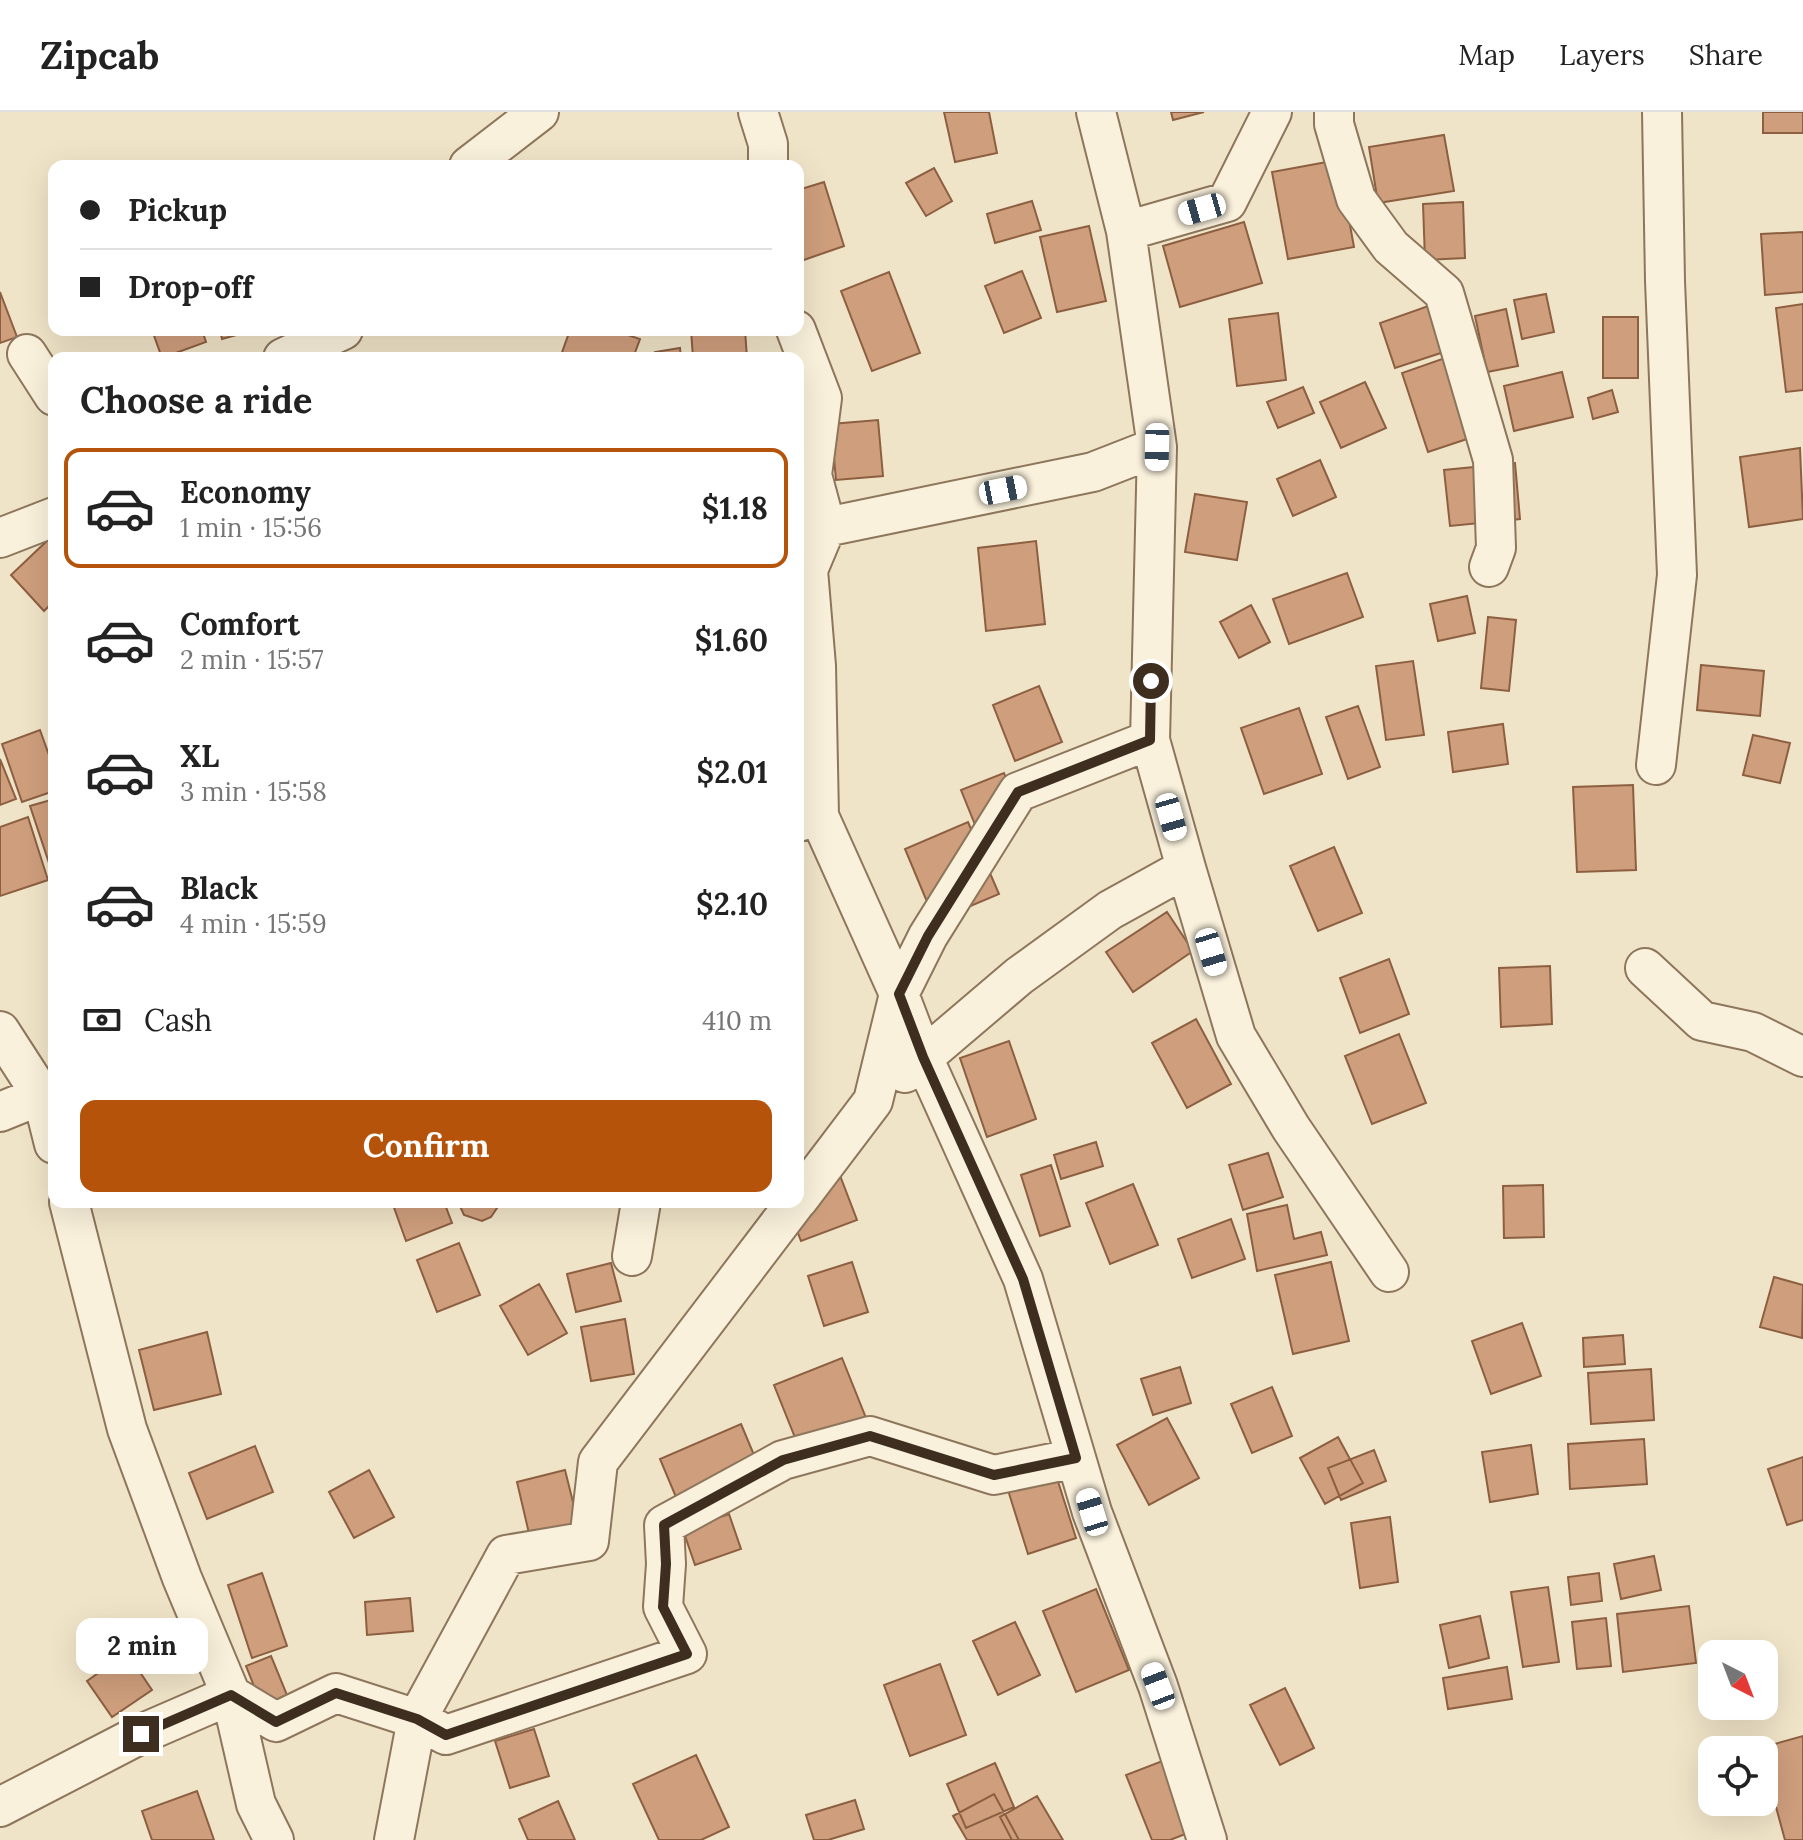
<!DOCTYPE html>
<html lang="en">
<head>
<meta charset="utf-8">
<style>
  body { margin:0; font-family:Lora,serif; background:#f6f6f6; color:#222; height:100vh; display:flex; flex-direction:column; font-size:30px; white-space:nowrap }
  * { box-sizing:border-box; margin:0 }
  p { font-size:26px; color:#767676 }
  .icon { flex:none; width:44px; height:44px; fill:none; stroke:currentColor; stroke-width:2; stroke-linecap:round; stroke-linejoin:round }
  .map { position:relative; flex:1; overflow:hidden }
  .side { position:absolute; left:48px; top:240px; width:756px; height:856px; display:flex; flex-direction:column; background:#fff; border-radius:16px; box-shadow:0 8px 32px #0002 }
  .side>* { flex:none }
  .top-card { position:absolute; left:48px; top:48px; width:756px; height:176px; border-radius:16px; box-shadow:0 8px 32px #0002; display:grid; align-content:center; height:176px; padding:0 32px; background:#fff }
  .needle { width:52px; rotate:138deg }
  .buttons { position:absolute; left:1698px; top:1528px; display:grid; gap:16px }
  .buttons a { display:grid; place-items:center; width:80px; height:80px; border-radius:16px; background:#fff; box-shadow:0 8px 32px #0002; font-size:40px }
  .end { position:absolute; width:36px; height:36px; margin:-18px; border:10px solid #3d2e20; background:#fff; box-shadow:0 0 0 4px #fff }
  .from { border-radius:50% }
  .bubble { position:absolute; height:56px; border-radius:16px; background:#fff; box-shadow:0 8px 32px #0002; font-size:26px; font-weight:700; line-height:56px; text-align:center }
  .car { position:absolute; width:24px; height:48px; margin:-24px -12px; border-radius:10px; box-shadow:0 0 6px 2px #0007; background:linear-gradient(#fff 24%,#345 0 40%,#fff 0 76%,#345 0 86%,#fff 0) }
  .top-card b { display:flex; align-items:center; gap:28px; height:76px; font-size:30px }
  .top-card b+b { border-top:2px solid #e0e0e0 }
  .top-card i { width:20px; height:20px; background:#222 }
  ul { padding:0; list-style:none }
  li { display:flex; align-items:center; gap:24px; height:120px; margin:0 16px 12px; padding:0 16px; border:4px solid transparent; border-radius:16px }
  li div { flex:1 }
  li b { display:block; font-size:30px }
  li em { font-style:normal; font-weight:700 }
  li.selected { border-color:#b45309 }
  li>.icon { width:72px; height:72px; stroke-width:1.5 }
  h2 { padding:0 32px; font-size:36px; line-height:96px }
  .pay { display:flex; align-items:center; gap:20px; height:88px; padding:0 32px; font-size:30px }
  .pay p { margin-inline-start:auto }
  .action { display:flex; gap:16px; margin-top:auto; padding:16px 32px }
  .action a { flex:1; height:92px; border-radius:16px; background:#b45309; color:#fff; font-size:32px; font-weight:700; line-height:92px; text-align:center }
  header { display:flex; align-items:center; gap:48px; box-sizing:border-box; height:112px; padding:0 40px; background:#fff; border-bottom:2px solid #e0e0e0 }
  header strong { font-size:38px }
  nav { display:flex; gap:44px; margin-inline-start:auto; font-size:28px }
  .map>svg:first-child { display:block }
  .building { fill:#cf9f7d; stroke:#8d5f41; stroke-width:2 }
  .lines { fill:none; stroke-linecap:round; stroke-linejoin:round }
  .minor-casing { stroke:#8d765c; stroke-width:42 }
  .minor { stroke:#faf1dc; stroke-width:38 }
  .route { stroke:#3d2e20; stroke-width:10 }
</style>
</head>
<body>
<header>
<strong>Zipcab</strong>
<nav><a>Map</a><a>Layers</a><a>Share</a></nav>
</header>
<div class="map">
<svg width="1803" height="1728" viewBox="0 0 1803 1728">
  <rect width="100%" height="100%" fill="#f0e4c8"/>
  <!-- building -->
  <path class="building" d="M 944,0 L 989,0 L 997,41 L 955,50 Z
    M 1171,0 L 1204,0 L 1173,8 Z
    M 1763,0 L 1803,0 L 1803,21 L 1763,21 Z
    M 1444,23 L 1454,79 L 1378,91 L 1369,35 Z
    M 1338,48 L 1354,135 L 1288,147 L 1272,60 Z
    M 934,56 L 952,89 L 926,104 L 906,71 Z
    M 824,70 L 844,134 L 798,150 L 798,78 Z
    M 1032,89 L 1041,118 L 995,131 L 987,102 Z
    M 1463,90 L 1465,146 L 1425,148 L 1423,92 Z
    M 1244,110 L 1262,171 L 1180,195 L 1163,134 Z
    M 1089,114 L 1106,189 L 1057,200 L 1040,125 Z
    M 1803,120 L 1803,180 L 1765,183 L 1761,122 Z
    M 1022,159 L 1041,206 L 1004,221 L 985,174 Z
    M 889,160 L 920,241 L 872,259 L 841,179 Z
    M 0,180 L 17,225 L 0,231 Z
    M 1546,182 L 1554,220 L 1522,227 L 1514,188 Z
    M 1434,192 L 1450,238 L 1395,256 L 1380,211 Z
    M 1803,192 L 1803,278 L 1786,280 L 1776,196 Z
    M 1506,197 L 1518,254 L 1487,260 L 1475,204 Z
    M 1278,201 L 1286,268 L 1237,274 L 1229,207 Z
    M 1603,205 L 1638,205 L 1638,266 L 1603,266 Z
    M 152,218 L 202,218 L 206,230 L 162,246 Z
    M 220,218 L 250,218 L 251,219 L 222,227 Z
    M 570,218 L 613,218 L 640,227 L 633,246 L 560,246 Z
    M 691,218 L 745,218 L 747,246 L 693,246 Z
    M 680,236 L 681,246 L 656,246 L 655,240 Z
    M 1465,239 L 1491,319 L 1428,340 L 1402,261 Z
    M 1562,260 L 1573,305 L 1514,319 L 1504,274 Z
    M 1365,270 L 1386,316 L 1341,336 L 1320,290 Z
    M 1303,275 L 1314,301 L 1278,316 L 1267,290 Z
    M 1612,278 L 1618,300 L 1593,307 L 1588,286 Z
    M 878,308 L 883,364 L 836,368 L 831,312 Z
    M 1800,336 L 1803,407 L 1749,415 L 1740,345 Z
    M 1320,348 L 1336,385 L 1293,404 L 1277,367 Z
    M 1515,351 L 1520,407 L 1450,414 L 1444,358 Z
    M 1195,382 L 1247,390 L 1237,448 L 1185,440 Z
    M 50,426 L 54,430 L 54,489 L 44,499 L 11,463 Z
    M 1036,429 L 1045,512 L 986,519 L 978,436 Z
    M 1347,461 L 1363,505 L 1289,532 L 1273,487 Z
    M 1467,484 L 1475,521 L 1438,529 L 1430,492 Z
    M 1251,493 L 1270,530 L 1239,546 L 1220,510 Z
    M 1488,505 L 1516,508 L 1509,579 L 1481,576 Z
    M 1413,549 L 1424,623 L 1386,628 L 1376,554 Z
    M 1701,553 L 1764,559 L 1760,604 L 1697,598 Z
    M 1039,574 L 1062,630 L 1015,649 L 993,593 Z
    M 1358,594 L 1380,655 L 1348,667 L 1326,605 Z
    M 1299,596 L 1322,662 L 1264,682 L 1241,616 Z
    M 1503,612 L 1508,652 L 1453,660 L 1448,620 Z
    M 40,618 L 54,657 L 54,679 L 22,690 L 2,632 Z
    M 1753,623 L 1790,631 L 1780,671 L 1743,663 Z
    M 0,647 L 16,687 L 0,693 Z
    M 1004,661 L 1023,708 L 980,725 L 961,678 Z
    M 1633,673 L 1636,758 L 1577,760 L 1573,675 Z
    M 54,687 L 54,763 L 53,763 L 30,694 Z
    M 28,705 L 48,768 L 0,784 L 0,715 Z
    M 968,710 L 999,782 L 935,809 L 905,737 Z
    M 1334,735 L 1362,801 L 1318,819 L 1290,754 Z
    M 1167,800 L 1193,839 L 1133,880 L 1106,840 Z
    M 1389,847 L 1409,902 L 1360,921 L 1340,866 Z
    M 1550,854 L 1552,912 L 1501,915 L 1499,856 Z
    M 1196,907 L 1231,972 L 1187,996 L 1152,931 Z
    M 1399,922 L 1426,991 L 1372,1012 L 1345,944 Z
    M 1009,929 L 1036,1007 L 987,1025 L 960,946 Z
    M 1096,1030 L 1103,1054 L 1061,1067 L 1054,1043 Z
    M 1268,1041 L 1283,1085 L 1243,1098 L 1229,1053 Z
    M 836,1053 L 857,1108 L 801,1129 L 786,1090 Z
    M 1051,1053 L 1070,1114 L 1040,1124 L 1021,1063 Z
    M 1133,1072 L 1158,1133 L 1110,1152 L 1086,1091 Z
    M 1543,1073 L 1544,1125 L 1504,1126 L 1503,1074 Z
    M 392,1090 L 444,1090 L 452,1111 L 406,1129 Z
    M 458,1090 L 501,1090 L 491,1105 L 482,1109 L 464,1103 Z
    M 1287,1093 L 1294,1127 L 1321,1120 L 1327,1143 L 1257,1159 L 1247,1102 Z
    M 1231,1107 L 1245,1147 L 1192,1166 L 1178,1127 Z
    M 459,1131 L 480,1183 L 437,1200 L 417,1148 Z
    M 852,1150 L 868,1200 L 824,1214 L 808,1164 Z
    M 1331,1150 L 1349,1229 L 1293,1242 L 1275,1163 Z
    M 611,1151 L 621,1189 L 576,1200 L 567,1162 Z
    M 1774,1165 L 1803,1173 L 1802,1226 L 1760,1215 Z
    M 539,1172 L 567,1221 L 528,1243 L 500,1194 Z
    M 625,1207 L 634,1262 L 591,1269 L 581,1215 Z
    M 1522,1211 L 1541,1264 L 1491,1282 L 1472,1229 Z
    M 207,1220 L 221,1282 L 154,1298 L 139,1238 Z
    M 1623,1223 L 1625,1252 L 1584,1255 L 1583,1226 Z
    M 842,1246 L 866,1306 L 798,1333 L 774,1273 Z
    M 1180,1255 L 1191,1291 L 1153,1303 L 1141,1267 Z
    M 1651,1257 L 1654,1308 L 1591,1312 L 1588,1261 Z
    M 1272,1275 L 1292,1324 L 1252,1341 L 1231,1292 Z
    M 1167,1306 L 1199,1366 L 1149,1393 L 1117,1333 Z
    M 741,1312 L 767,1374 L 686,1409 L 660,1347 Z
    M 1338,1325 L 1363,1371 L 1325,1392 L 1300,1346 Z
    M 1644,1327 L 1647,1372 L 1570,1377 L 1568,1332 Z
    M 1531,1333 L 1538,1382 L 1490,1390 L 1482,1340 Z
    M 255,1334 L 273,1380 L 207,1407 L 189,1361 Z
    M 1374,1338 L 1386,1369 L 1341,1388 L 1328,1356 Z
    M 1803,1345 L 1803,1408 L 1787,1413 L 1768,1357 Z
    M 369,1358 L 394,1405 L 354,1426 L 329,1380 Z
    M 565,1358 L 580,1418 L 531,1430 L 517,1370 Z
    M 1055,1360 L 1076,1426 L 1028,1442 L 1007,1375 Z
    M 729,1402 L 741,1437 L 695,1453 L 683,1418 Z
    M 1390,1405 L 1398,1470 L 1360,1476 L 1351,1411 Z
    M 1654,1444 L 1661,1478 L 1621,1487 L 1614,1452 Z
    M 262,1461 L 287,1534 L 252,1546 L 228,1473 Z
    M 1599,1461 L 1602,1489 L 1571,1493 L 1568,1465 Z
    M 1548,1475 L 1559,1550 L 1523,1555 L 1511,1480 Z
    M 1096,1477 L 1129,1558 L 1076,1580 L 1043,1499 Z
    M 410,1486 L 413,1519 L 367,1523 L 365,1490 Z
    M 1689,1494 L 1696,1551 L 1623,1560 L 1617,1502 Z
    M 1480,1504 L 1489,1546 L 1449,1556 L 1440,1513 Z
    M 1606,1506 L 1611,1554 L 1577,1557 L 1572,1510 Z
    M 1015,1510 L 1040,1563 L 998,1583 L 973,1529 Z
    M 127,1541 L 152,1578 L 112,1605 L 87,1569 Z
    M 271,1544 L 287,1583 L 262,1594 L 246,1554 Z
    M 940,1552 L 966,1623 L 910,1644 L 884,1573 Z
    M 1507,1555 L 1512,1587 L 1448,1597 L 1443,1566 Z
    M 1285,1576 L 1314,1636 L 1280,1653 L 1250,1593 Z
    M 534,1617 L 549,1664 L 510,1676 L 495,1629 Z
    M 1803,1624 L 1803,1728 L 1785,1728 L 1764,1651 L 1764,1638 L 1760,1636 Z
    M 696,1643 L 729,1715 L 701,1728 L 659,1728 L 633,1672 Z
    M 1178,1643 L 1206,1714 L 1170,1728 L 1152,1728 L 1126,1663 Z
    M 995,1651 L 1014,1695 L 966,1716 L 947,1672 Z
    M 197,1679 L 214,1728 L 152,1728 L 142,1699 Z
    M 994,1682 L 1019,1728 L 967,1728 L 953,1704 Z
    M 1037,1684 L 1063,1728 L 1012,1728 L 1000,1705 Z
    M 855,1688 L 864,1717 L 828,1728 L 814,1728 L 806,1703 Z
    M 558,1689 L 575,1728 L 528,1728 L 519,1707 Z"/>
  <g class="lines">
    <!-- minor casing -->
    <g class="minor-casing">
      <path id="minor" d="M 758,0 L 768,32 L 768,54
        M 1096,0 L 1126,119
        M 1334,0 L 1334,12 L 1356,87 L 1391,135 L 1444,181 L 1493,348 L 1496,436 L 1489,455
        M 469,54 L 539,0
        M 796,218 L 822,286 L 812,363 L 826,415 L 798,411
        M 27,242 L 54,284
        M 283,246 L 343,218
        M 0,426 L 54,405
        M 1656,653 L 1677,463 L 1665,169 L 1662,0
        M 819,704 L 899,882 L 923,945 L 1023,1167 L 1092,1400 L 1158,1574 L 1207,1728
        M 798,710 L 819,704 L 816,554 L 808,458 L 826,415 L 1093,360 L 1157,335
        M 1186,756 L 1236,924 L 1291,1016 L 1389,1160
        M 1645,856 L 1702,909 L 1753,920 L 1803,945
        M 0,919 L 42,984 L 54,1032
        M 905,961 L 1019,864 L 1110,798 L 1186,756 L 1150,628
        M 0,1000 L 54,978
        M 798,1088 L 873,989 L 899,882 L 928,824 L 1018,680 L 1150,628 L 1157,335 L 1126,119 L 1227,90 L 1272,0
        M 69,1090 L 127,1317 L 182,1466 L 231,1583 L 256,1692 L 274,1728
        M 632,1144 L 641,1090
        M 0,1695 L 141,1622 L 231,1583 L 276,1610 L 336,1581 L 417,1607 L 446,1623 L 687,1542 L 663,1495 L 666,1452 L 664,1413 L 783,1348 L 870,1324 L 994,1363 L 1076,1346
        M 394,1728 L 417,1607 L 506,1443 L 589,1429 L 598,1350 L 796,1090"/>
    </g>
    <!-- minor -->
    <use href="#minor" class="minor"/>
  </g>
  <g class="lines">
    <!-- route -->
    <path class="route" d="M 141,1622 L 231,1583 L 276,1610 L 336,1581 L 417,1607 L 446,1623 L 687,1542 L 663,1495 L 666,1452 L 664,1413 L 783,1348 L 870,1324 L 994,1363 L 1076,1346 L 1023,1167 L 923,945 L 899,882 L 928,824 L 1018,680 L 1150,628 L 1151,569"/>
  </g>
</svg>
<div class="buttons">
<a><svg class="needle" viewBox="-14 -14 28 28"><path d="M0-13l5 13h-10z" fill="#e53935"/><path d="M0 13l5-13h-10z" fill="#767676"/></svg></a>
<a><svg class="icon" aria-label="locate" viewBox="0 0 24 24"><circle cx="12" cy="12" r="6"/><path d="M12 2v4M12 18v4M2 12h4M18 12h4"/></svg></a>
</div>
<i class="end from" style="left:1151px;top:569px"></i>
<i class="end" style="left:141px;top:1622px"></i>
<div class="bubble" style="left:76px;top:1506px;width:132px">2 min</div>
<i class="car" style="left:1202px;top:97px;rotate:254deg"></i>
<i class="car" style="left:1157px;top:335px;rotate:181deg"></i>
<i class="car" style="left:1003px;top:378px;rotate:79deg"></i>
<i class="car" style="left:1171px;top:705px;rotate:164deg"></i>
<i class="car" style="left:1211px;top:840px;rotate:163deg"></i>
<i class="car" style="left:1092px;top:1400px;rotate:343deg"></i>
<i class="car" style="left:1158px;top:1574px;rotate:339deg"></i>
<div class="top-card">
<b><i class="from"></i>Pickup</b>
<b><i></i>Drop-off</b>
</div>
<section class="side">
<h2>Choose a ride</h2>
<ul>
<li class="selected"><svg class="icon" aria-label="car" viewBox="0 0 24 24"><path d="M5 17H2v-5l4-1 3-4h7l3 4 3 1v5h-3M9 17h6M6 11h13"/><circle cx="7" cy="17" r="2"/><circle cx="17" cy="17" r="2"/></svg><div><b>Economy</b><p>1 min · 15:56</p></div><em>$1.18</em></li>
<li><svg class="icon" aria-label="car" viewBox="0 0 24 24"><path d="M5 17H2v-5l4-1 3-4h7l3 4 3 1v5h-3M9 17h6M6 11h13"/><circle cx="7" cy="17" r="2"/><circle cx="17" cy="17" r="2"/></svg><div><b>Comfort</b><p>2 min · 15:57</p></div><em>$1.60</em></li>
<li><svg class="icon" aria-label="car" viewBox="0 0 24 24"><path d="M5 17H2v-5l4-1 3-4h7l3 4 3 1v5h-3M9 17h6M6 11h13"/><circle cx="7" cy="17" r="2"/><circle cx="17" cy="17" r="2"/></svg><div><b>XL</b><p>3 min · 15:58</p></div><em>$2.01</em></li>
<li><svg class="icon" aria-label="car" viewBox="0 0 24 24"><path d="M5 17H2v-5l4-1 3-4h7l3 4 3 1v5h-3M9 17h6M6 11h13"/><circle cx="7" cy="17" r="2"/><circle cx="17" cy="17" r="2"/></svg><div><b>Black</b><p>4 min · 15:59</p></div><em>$2.10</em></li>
</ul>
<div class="pay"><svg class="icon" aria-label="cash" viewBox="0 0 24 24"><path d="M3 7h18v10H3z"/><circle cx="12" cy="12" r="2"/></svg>Cash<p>410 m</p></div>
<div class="action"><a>Confirm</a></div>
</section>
</div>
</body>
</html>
